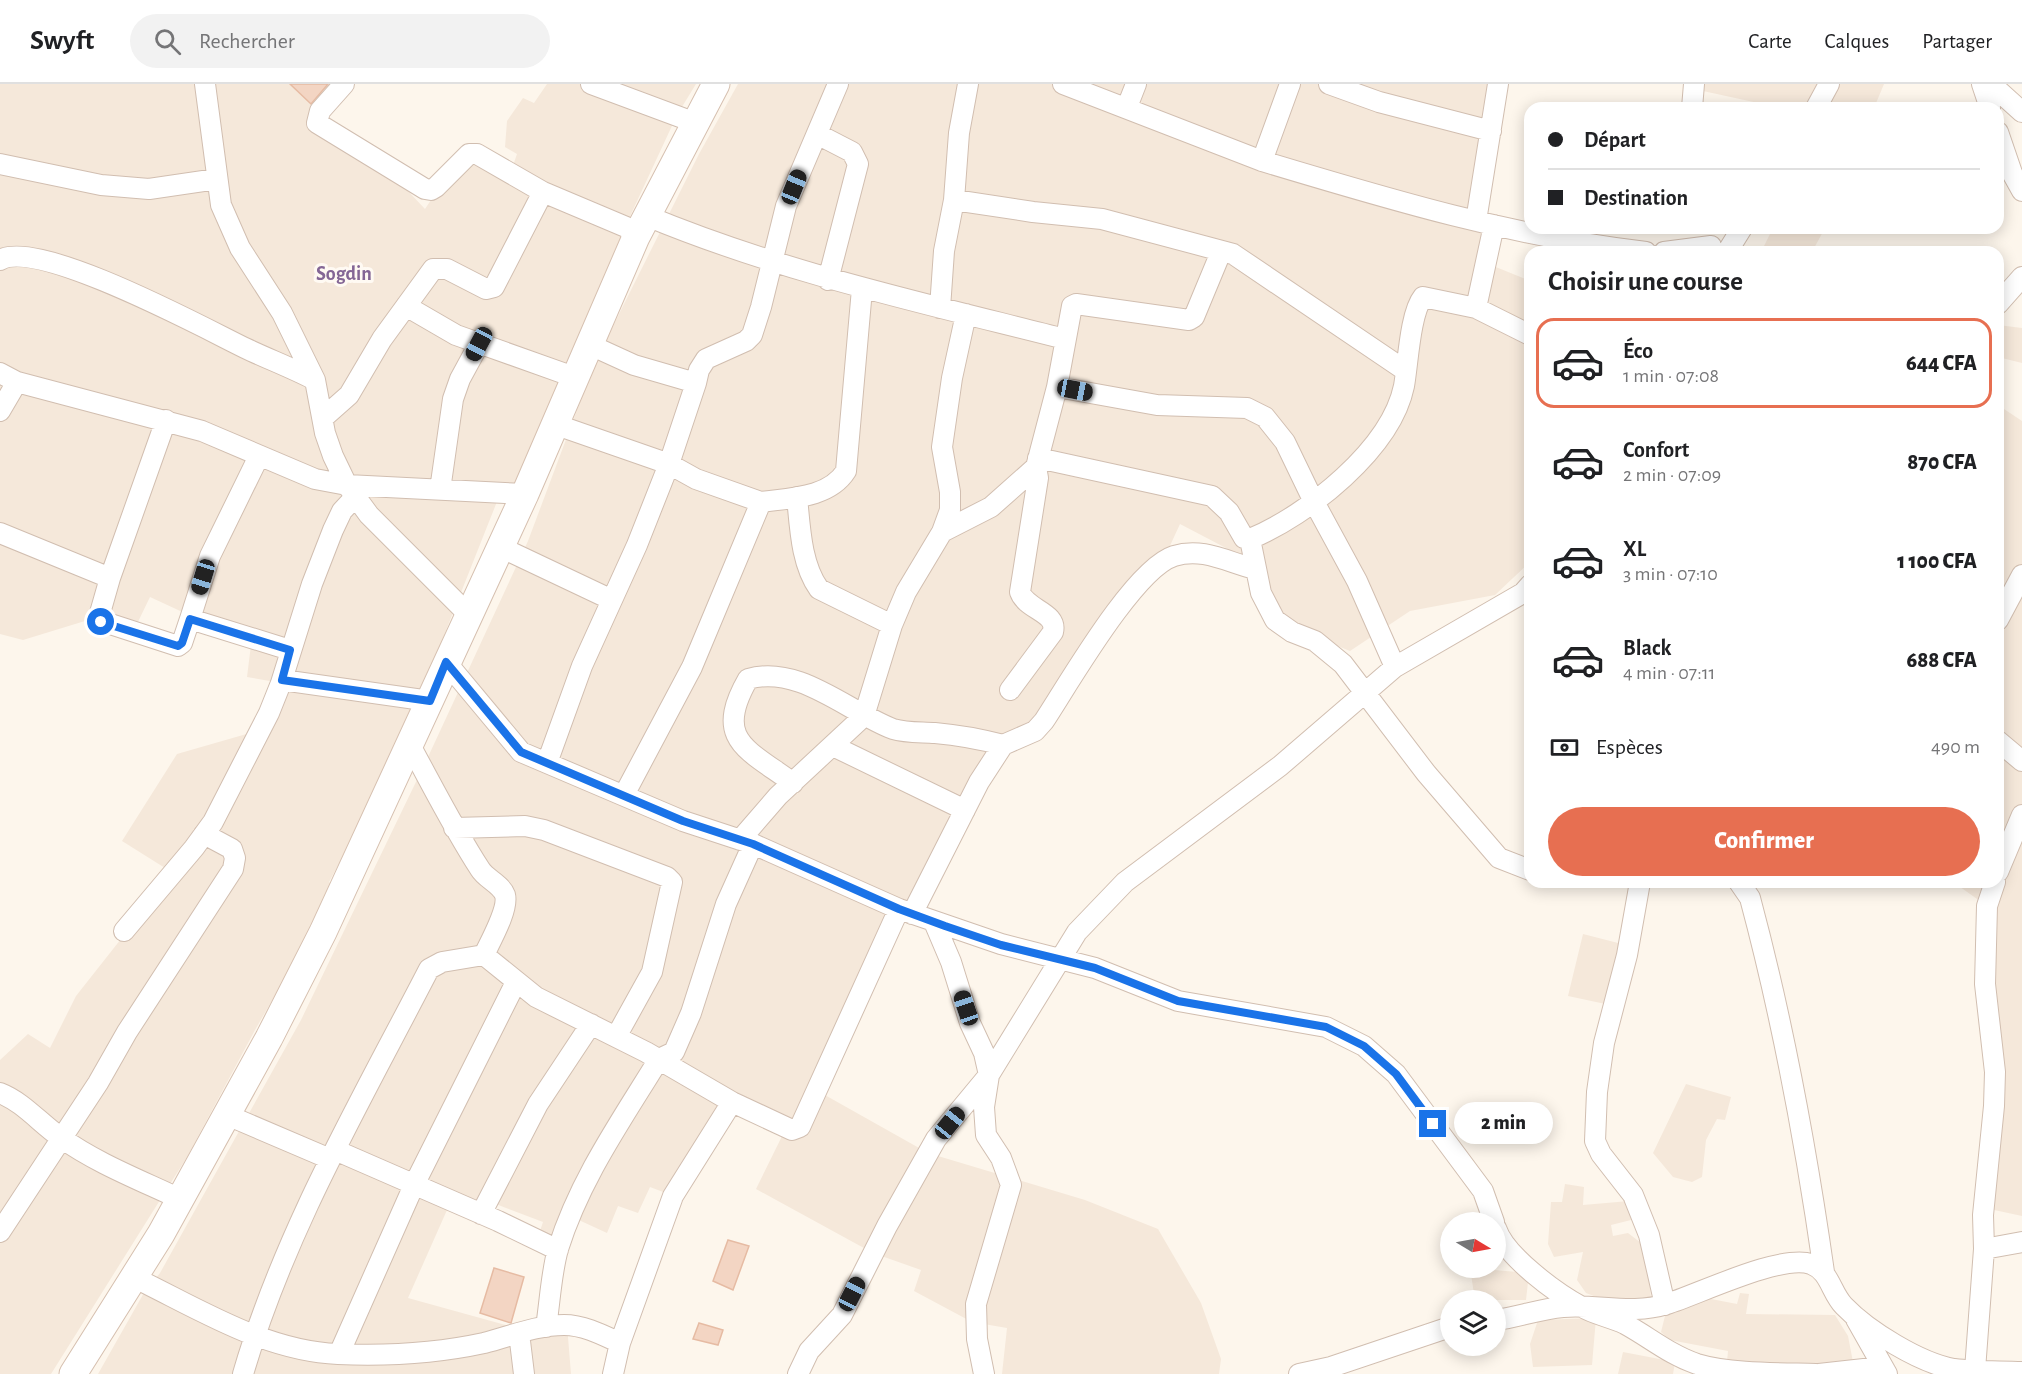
<!DOCTYPE html>
<html lang="fr">
<head>
<meta charset="utf-8">
<style>
  body { margin:0; font-family:"Alegreya Sans",sans-serif; background:#f2f2f2; color:#202124; height:100vh; display:flex; flex-direction:column; font-size:22px; white-space:nowrap }
  * { box-sizing:border-box; margin:0 }
  p { font-size:20px; color:#757577 }
  .icon { flex:none; width:33px; height:33px; fill:none; stroke:currentColor; stroke-width:2; stroke-linecap:round; stroke-linejoin:round }
  .map { position:relative; flex:1; overflow:hidden }
  .panel { position:absolute; left:1524px; top:162px; width:480px; height:642px; display:flex; flex-direction:column; background:#fff; border-radius:18px; box-shadow:0 3px 15px #0003 }
  .panel>* { flex:none }
  .hud { position:absolute; left:1524px; top:18px; width:480px; height:132px; border-radius:18px; box-shadow:0 3px 15px #0003; display:grid; align-content:center; height:132px; padding:0 24px; background:#fff }
  .needle { width:39px; rotate:100deg }
  .controls { position:absolute; left:1440px; top:1128px; display:grid; gap:12px }
  .controls a { display:grid; place-items:center; width:66px; height:66px; border-radius:50%; background:#fff; box-shadow:0 3px 15px #0003; font-size:30px }
  .end { position:absolute; width:27px; height:27px; margin:-14px; border:8px solid #1a73e8; background:#fff; box-shadow:0 0 0 3px #fff }
  .from { border-radius:50% }
  .bubble { position:absolute; height:42px; border-radius:21px; background:#fff; box-shadow:0 3px 15px #0003; font-size:20px; font-weight:800; line-height:42px; text-align:center }
  .car { position:absolute; width:18px; height:36px; margin:-18px -9px; border-radius:8px; box-shadow:0 0 4px 2px #0007; background:linear-gradient(#222 24%,#8ab4d8 0 40%,#222 0 76%,#8ab4d8 0 86%,#222 0) }
  .hud b { display:flex; align-items:center; gap:21px; height:57px; font-size:22px }
  .hud b+b { border-top:2px solid #e0e0e0 }
  .hud i { width:15px; height:15px; background:#202124 }
  ul { padding:0; list-style:none }
  li { display:flex; align-items:center; gap:18px; height:90px; margin:0 12px 9px; padding:0 12px; border:3px solid transparent; border-radius:18px }
  li div { flex:1 }
  li b { display:block; font-size:22px }
  li em { font-style:normal; font-weight:800 }
  li.selected { border-color:#e76f51 }
  li>.icon { width:54px; height:54px; stroke-width:1.5 }
  h2 { padding:0 24px; font-size:27px; line-height:72px }
  .pay { display:flex; align-items:center; gap:15px; height:66px; padding:0 24px; font-size:22px }
  .pay p { margin-inline-start:auto }
  .primary-button { display:flex; gap:12px; margin-top:auto; padding:12px 24px }
  .primary-button a { flex:1; height:69px; border-radius:36px; background:#e76f51; color:#fff; font-size:24px; font-weight:800; line-height:69px; text-align:center }
  header { display:flex; align-items:center; gap:36px; box-sizing:border-box; height:84px; padding:0 30px; background:#fff; border-bottom:2px solid #e0e0e0 }
  header strong { font-size:28px }
  nav { display:flex; gap:33px; margin-inline-start:auto; font-size:21px }
  .search { width:420px; height:54px; background:#f2f2f2; display:flex; align-items:center; gap:15px; box-sizing:border-box; padding:0 21px; border-radius:33px; color:#757577; font-size:22px }
  .map>svg:first-child { display:block }
  .residential { fill:#f5e8da }
  .building { fill:#f3d5c3; stroke:#e6bba3; stroke-width:1.5 }
  .lines { fill:none; stroke-linecap:round; stroke-linejoin:round }
  .street-casing { stroke:#d1beb0; stroke-width:22 }
  .secondary-casing { stroke:#d6c0b0; stroke-width:29 }
  .street { stroke:#fff; stroke-width:20 }
  .secondary { stroke:#fff; stroke-width:27 }
  .route { stroke:#1a73e8; stroke-width:8 }
  .labels { text-anchor:middle; dominant-baseline:central; stroke-width:6; stroke-linejoin:round; paint-order:stroke }
  .quarter-label { font-size:20px; font-weight:bold; fill:#846695; stroke:#fffaf3 }
</style>
</head>
<body>
<header>
<strong>Swyft</strong>
<div class="search"><svg class="icon" aria-label="search" viewBox="0 0 24 24"><circle cx="10" cy="10" r="6"/><path d="M15 15l6 6"/></svg>Rechercher</div>
<nav><a>Carte</a><a>Calques</a><a>Partager</a></nav>
</header>
<div class="map">
<svg width="2022" height="1290" viewBox="0 0 2022 1290">
  <rect width="100%" height="100%" fill="#fdf6ec"/>
  <!-- residential -->
  <path class="residential" d="M 0,0 L 345,0 L 319,39 L 370,67 L 425,125 L 439,104 L 470,70 L 510,90 L 517,70 L 505,63 L 507,37 L 523,14 L 534,19 L 547,0 L 696,0 L 677,31 L 625,143 L 514,410 L 500,410 L 393,680 L 329,798 L 336,805 L 255,946 L 187,1073 L 51,1290 L 0,1290 L 0,976 L 28,950 L 50,964 L 76,912 L 173,789 L 122,757 L 177,670 L 260,646 L 281,599 L 247,593 L 252,553 L 191,532 L 150,513 L 135,544 L 98,533 L 23,556 L 0,550 Z
    M 738,0 L 1500,0 L 1476,136 L 1494,141 L 1486,179 L 1530,197 L 1530,478 L 1495,511 L 1410,527 L 1350,567 L 1281,539 L 1247,475 L 1180,440 L 1156,492 L 1028,649 L 999,656 L 912,830 L 899,825 L 816,1006 L 928,1069 L 1085,1116 L 1158,1145 L 1201,1219 L 1221,1275 L 1219,1290 L 1002,1290 L 1007,1244 L 972,1238 L 914,1207 L 921,1186 L 873,1169 L 756,1105 L 787,1042 L 732,1014 L 671,1111 L 650,1103 L 638,1129 L 618,1122 L 607,1149 L 570,1132 L 562,1156 L 540,1147 L 543,1138 L 488,1117 L 451,1117 L 408,1214 L 520,1245 L 567,1241 L 571,1290 L 98,1290 L 145,1207 L 160,1189 L 301,936 L 428,673 L 528,457 L 595,278 L 699,70 Z
    M 1703,0 L 1884,0 L 1874,24 L 1781,24 L 1703,7 Z
    M 1773,144 L 1825,144 L 1812,168 L 1761,168 Z
    M 1998,241 L 2022,244 L 2022,279 L 1998,273 Z
    M 1998,321 L 2022,337 L 2022,1132 L 1985,1124 L 1987,822 L 1953,798 L 1998,798 Z
    M 1583,850 L 1622,860 L 1610,921 L 1568,912 Z
    M 1686,1000 L 1731,1013 L 1725,1036 L 1717,1035 L 1706,1056 L 1702,1093 L 1692,1098 L 1673,1093 L 1653,1069 Z
    M 1565,1100 L 1584,1103 L 1583,1121 L 1629,1117 L 1635,1135 L 1611,1141 L 1613,1152 L 1628,1149 L 1645,1162 L 1651,1213 L 1630,1221 L 1612,1219 L 1586,1209 L 1577,1196 L 1583,1168 L 1554,1173 L 1548,1160 L 1551,1118 L 1562,1118 Z
    M 1470,1184 L 1529,1189 L 1526,1216 L 1475,1216 Z
    M 1740,1209 L 1749,1210 L 1746,1230 L 1835,1231 L 1848,1252 L 1853,1278 L 1811,1282 L 1727,1278 L 1728,1267 L 1670,1256 L 1661,1248 L 1666,1228 L 1706,1214 L 1737,1220 Z
    M 1596,1234 L 1592,1281 L 1533,1283 L 1530,1260 L 1538,1236 Z
    M 1623,1268 L 1675,1278 L 1673,1290 L 1618,1290 Z"/>
  <!-- building -->
  <path class="building" d="M 290,0 L 328,0 L 311,20 Z
    M 728,1156 L 749,1162 L 733,1206 L 713,1197 Z
    M 494,1184 L 524,1193 L 511,1239 L 480,1229 Z
    M 699,1239 L 723,1246 L 718,1261 L 693,1255 Z"/>
  <g class="lines">
    <!-- street casing -->
    <g class="street-casing">
      <path id="street" d="M 205,0 L 221,121 L 240,164 L 282,229 L 315,296 L 325,349 L 333,372 L 347,401 L 369,431 L 468,530
        M 344,0 L 320,27 L 317,39 L 425,105 L 431,106 L 436,103 L 469,70 L 477,70 L 543,108 L 626,143 L 636,153
        M 591,0 L 696,39
        M 1063,0 L 1262,77 C 1388,115 1515,153 1646,168
        M 1329,0 L 1379,18 L 1491,47
        M 1982,0 L 1990,24
        M 1991,0 L 2022,28
        M 1127,23 L 1136,0
        M 1692,24 L 1694,0
        M 1816,24 L 1829,0
        M 1998,48 L 2012,89 L 2022,107
        M 819,51 L 852,68 L 858,80 L 828,196
        M 1262,77 L 1290,0
        M 0,80 L 101,101 L 149,105 L 217,95
        M 954,116 L 1033,128 L 1102,135 L 1233,170 L 1406,287
        M 647,132 C 782,188 923,219 1065,255
        M 1476,137 L 1498,0
        M 1664,168 L 1711,162
        M 1727,168 L 1742,144
        M 0,176 C 38,154 204,244 245,264 C 268,275 292,284 315,296
        M 1998,220 L 2022,193
        M 406,222 L 456,251 L 574,293
        M 940,224 L 944,167 L 954,116 L 959,49 L 968,0
        M 1476,224 L 1494,141
        M 0,289 L 17,298 L 202,347 L 315,395 L 347,401 L 525,410
        M 696,299 L 699,286 L 706,275 L 746,257 L 752,251 L 761,223 L 786,122 L 838,0
        M 1057,303 L 1157,321 L 1247,324 L 1265,333 L 1285,358 L 1313,416 L 1357,497 L 1395,583
        M 0,327 L 17,298
        M 323,334 L 349,311 L 382,255 L 433,185 L 447,185 L 486,205 L 494,203 L 543,108
        M 166,336 L 110,494 L 98,536 L 178,562 L 182,559 L 190,535
        M 554,340 L 669,380 L 696,395 L 761,418 L 692,583 L 624,711
        M 259,372 L 210,472 L 190,535 L 290,566
        M 1038,374 L 1212,412 L 1229,428 L 1244,454 L 1250,455 C 1308,431 1391,365 1404,302 C 1408,280 1410,229 1423,213 L 1476,224 L 1530,251
        M 440,406 L 453,315 L 460,295 L 479,260
        M 797,413 C 800,443 801,480 819,505 L 892,541
        M 761,418 C 790,414 829,414 846,387 L 862,205
        M 942,448 L 991,423 L 1036,383 L 1057,303 L 1072,222 L 1076,220 L 1189,236 L 1194,233 L 1221,168
        M 0,449 L 110,494
        M 1250,455 L 1261,509 L 1275,536 L 1292,548 L 1315,557 L 1343,580 L 1426,689 L 1499,774 L 1530,786
        M 500,463 L 612,516
        M 1998,536 L 2022,491
        M 446,578 L 521,668 L 683,737 L 753,760 L 899,825 L 1001,860 L 1095,884 L 1178,917 L 1326,943 L 1364,962 L 1396,990 L 1483,1107 L 1494,1138
        M 282,596 L 430,617
        M 1010,606 L 1053,548 C 1058,528 1026,526 1020,508 L 1038,394 L 1036,383
        M 1998,657 L 2022,677
        M 1003,661 L 1035,647 L 1044,637 C 1069,599 1134,485 1174,472 C 1203,463 1227,478 1255,485
        M 833,662 L 965,726
        M 547,679 L 582,582 L 637,461 L 669,380 L 696,299 L 634,281 L 588,260
        M 793,699 C 747,665 713,656 748,595 C 799,580 848,628 893,645 C 906,649 921,648 935,649 C 958,651 980,655 1003,661 L 979,698 L 912,830
        M 454,744 L 525,742 L 544,746 L 667,793 L 672,798 L 652,888 L 616,953
        M 740,756 L 778,712 L 864,632 L 892,541 L 906,508 L 942,448 L 950,426 L 950,408 L 942,363 L 952,294 L 966,230
        M 1998,788 L 2022,731
        M 1640,798 L 1627,871 L 1604,959 L 1597,1008 L 1595,1057 L 1601,1070 L 1633,1111 L 1649,1151 L 1665,1221
        M 1739,798 L 1750,814 C 1783,937 1806,1062 1824,1188
        M 934,838 L 951,878 L 970,939 L 984,969 L 989,991 L 984,1023 L 986,1051 L 1001,1074 L 1011,1101 L 976,1220 L 977,1255 L 984,1290
        M 124,847 L 194,764 L 213,738 L 269,629 L 281,599 L 312,500 L 333,446 L 342,427 L 356,412
        M 484,871 L 536,913 L 646,968 L 732,1018 L 792,1046 L 800,1043 L 899,825
        M 0,1009 C 23,1018 40,1039 60,1053 C 96,1079 140,1096 180,1115
        M 227,1031 L 330,1075
        M 335,1066 L 498,1137 L 558,1166
        M 481,1130 L 538,1020 L 591,940
        M 1496,1144 C 1505,1172 1556,1209 1582,1223 C 1595,1231 1611,1233 1625,1240 C 1649,1253 1670,1271 1697,1280 C 1730,1290 1781,1289 1816,1290
        M 0,1148 L 98,999 L 127,948 L 233,785 L 235,774 L 232,765 L 204,750
        M 1984,1165 L 2022,1158
        M 135,1194 C 199,1225 265,1267 338,1270 C 385,1272 438,1269 484,1259 C 511,1252 537,1241 564,1241 C 584,1241 603,1251 620,1259
        M 1856,1235 L 1887,1290
        M 1496,1236 C 1518,1233 1540,1225 1563,1223 C 1598,1220 1632,1231 1667,1220 C 1699,1210 1780,1170 1811,1180 C 1830,1187 1831,1209 1844,1222 C 1868,1247 1920,1279 1954,1285 C 1976,1288 2000,1287 2022,1288
        M 546,1243 C 550,1218 551,1190 558,1165 C 580,1095 621,1037 659,975 L 674,968 L 691,929 L 726,820 L 753,760
        M 519,1249 L 524,1290
        M 339,1270 L 414,1101 L 516,898
        M 1975,1286 L 1984,1165 L 1983,1131 L 1994,1022 L 1995,988 L 1985,900 L 1987,822 L 1995,798
        M 243,1290 C 285,1146 361,1017 429,885 L 442,878 L 484,871 C 490,858 509,825 505,811 C 501,800 486,795 480,785 C 454,745 433,703 410,661
        M 613,1290 L 620,1259 L 673,1112 L 732,1018
        M 798,1290 L 809,1267 L 842,1231 L 887,1142 L 936,1055 L 989,991 L 1077,848 L 1125,798 L 1280,682 L 1395,583 L 1523,509 L 1530,501
        M 1299,1290 L 1331,1283 L 1450,1243
        M 1819,1290 L 1882,1283"/>
    </g>
    <!-- secondary casing -->
    <g class="secondary-casing">
      <path id="secondary" d="M 73,1290 L 161,1150 L 269,954 L 323,848 L 525,410 L 636,153 L 716,0"/>
    </g>
    <!-- street -->
    <use href="#street" class="street"/>
    <!-- secondary -->
    <use href="#secondary" class="secondary"/>
  </g>
  <g class="lines">
    <!-- route -->
    <path class="route" d="M 101,538 L 178,562 L 182,559 L 190,535 L 290,566 L 282,596 L 430,617 L 446,578 L 521,668 L 683,737 L 753,760 L 899,825 L 945,842 L 1001,861 L 1095,884 L 1178,917 L 1326,943 L 1364,962 L 1396,990 L 1433,1040"/>
  </g>
  <g class="labels">
    <!-- quarter labels -->
    <g class="quarter-label">
      <text x="344" y="190">Sogdin</text>
    </g>
  </g>
</svg>
<div class="controls">
<a><svg class="needle" viewBox="-14 -14 28 28"><path d="M0-13l5 13h-10z" fill="#e53935"/><path d="M0 13l5-13h-10z" fill="#757577"/></svg></a>
<a><svg class="icon" aria-label="layers" viewBox="0 0 24 24"><path d="M12 4l9 5-9 5-9-5zM3 14l9 5 9-5"/></svg></a>
</div>
<i class="end from" style="left:101px;top:538px"></i>
<i class="end" style="left:1433px;top:1040px"></i>
<div class="bubble" style="left:1454px;top:1018px;width:99px">2 min</div>
<i class="car" style="left:794px;top:103px;rotate:22deg"></i>
<i class="car" style="left:479px;top:260px;rotate:208deg"></i>
<i class="car" style="left:1075px;top:306px;rotate:101deg"></i>
<i class="car" style="left:203px;top:493px;rotate:197deg"></i>
<i class="car" style="left:966px;top:924px;rotate:341deg"></i>
<i class="car" style="left:950px;top:1039px;rotate:39deg"></i>
<i class="car" style="left:852px;top:1210px;rotate:27deg"></i>
<div class="hud">
<b><i class="from"></i>Départ</b>
<b><i></i>Destination</b>
</div>
<section class="panel">
<h2>Choisir une course</h2>
<ul>
<li class="selected"><svg class="icon" aria-label="car" viewBox="0 0 24 24"><path d="M5 17H2v-5l4-1 3-4h7l3 4 3 1v5h-3M9 17h6M6 11h13"/><circle cx="7" cy="17" r="2"/><circle cx="17" cy="17" r="2"/></svg><div><b>Éco</b><p>1 min · 07:08</p></div><em>644 CFA</em></li>
<li><svg class="icon" aria-label="car" viewBox="0 0 24 24"><path d="M5 17H2v-5l4-1 3-4h7l3 4 3 1v5h-3M9 17h6M6 11h13"/><circle cx="7" cy="17" r="2"/><circle cx="17" cy="17" r="2"/></svg><div><b>Confort</b><p>2 min · 07:09</p></div><em>870 CFA</em></li>
<li><svg class="icon" aria-label="car" viewBox="0 0 24 24"><path d="M5 17H2v-5l4-1 3-4h7l3 4 3 1v5h-3M9 17h6M6 11h13"/><circle cx="7" cy="17" r="2"/><circle cx="17" cy="17" r="2"/></svg><div><b>XL</b><p>3 min · 07:10</p></div><em>1 100 CFA</em></li>
<li><svg class="icon" aria-label="car" viewBox="0 0 24 24"><path d="M5 17H2v-5l4-1 3-4h7l3 4 3 1v5h-3M9 17h6M6 11h13"/><circle cx="7" cy="17" r="2"/><circle cx="17" cy="17" r="2"/></svg><div><b>Black</b><p>4 min · 07:11</p></div><em>688 CFA</em></li>
</ul>
<div class="pay"><svg class="icon" aria-label="cash" viewBox="0 0 24 24"><path d="M3 7h18v10H3z"/><circle cx="12" cy="12" r="2"/></svg>Espèces<p>490 m</p></div>
<div class="primary-button"><a>Confirmer</a></div>
</section>
</div>
</body>
</html>
